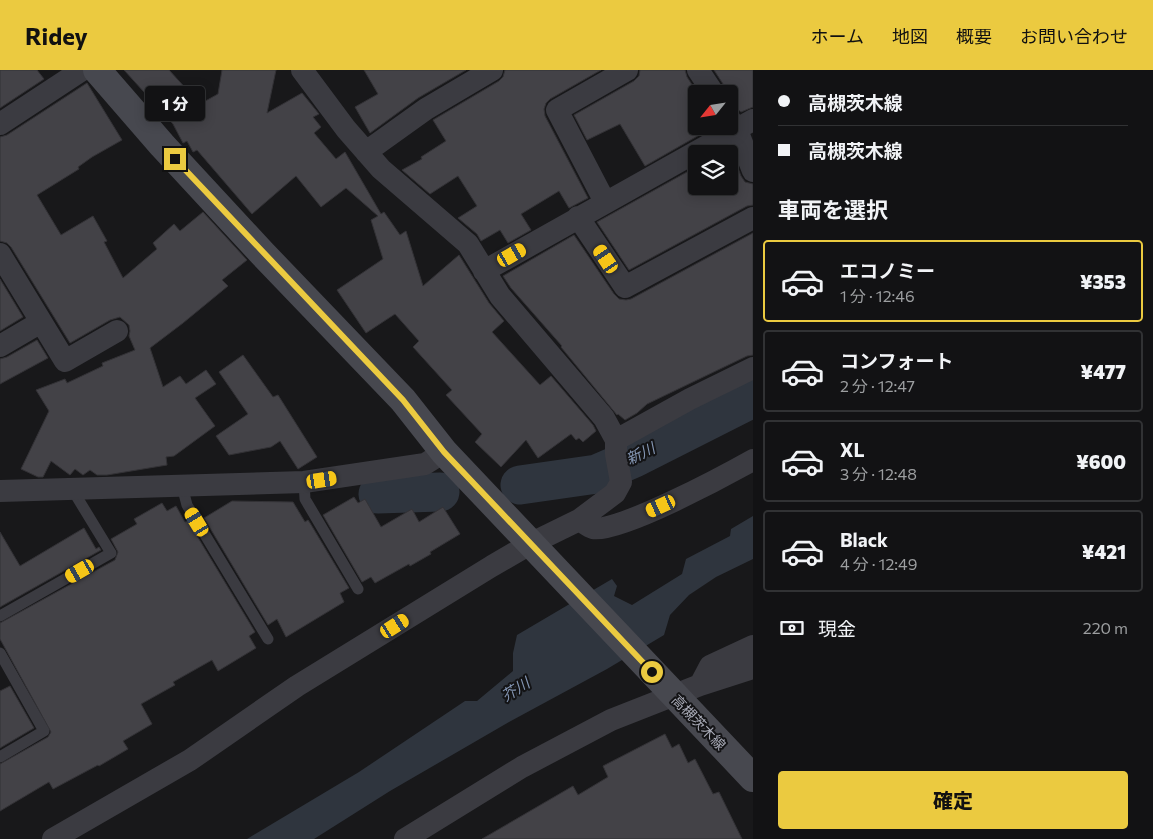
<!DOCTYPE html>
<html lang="ja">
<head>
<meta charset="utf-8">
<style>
  body { margin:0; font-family:Commissioner,"Noto Sans JP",sans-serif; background:#1f2022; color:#f1f3f6; height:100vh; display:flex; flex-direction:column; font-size:19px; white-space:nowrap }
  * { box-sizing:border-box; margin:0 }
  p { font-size:16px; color:#9c9ea0 }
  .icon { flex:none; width:28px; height:28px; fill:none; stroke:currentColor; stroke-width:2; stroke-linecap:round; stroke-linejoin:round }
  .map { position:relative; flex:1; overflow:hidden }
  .sheet { display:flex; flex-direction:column; background:#121214; width:400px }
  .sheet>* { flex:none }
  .guide { display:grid; align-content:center; height:110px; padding:0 25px; background:#121214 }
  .needle { width:32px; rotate:240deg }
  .fabs { position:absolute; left:688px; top:15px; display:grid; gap:10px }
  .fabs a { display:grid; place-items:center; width:50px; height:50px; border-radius:5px; background:#121214; box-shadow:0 2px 12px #0003,0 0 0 1px #313234; font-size:25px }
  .end { position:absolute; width:22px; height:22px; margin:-11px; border:6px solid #ebca40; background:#111; box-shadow:0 0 0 2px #111 }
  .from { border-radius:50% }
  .bubble { position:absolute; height:35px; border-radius:5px; background:#121214; box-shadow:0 2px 12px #0003,0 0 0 1px #313234; font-size:16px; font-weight:800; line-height:35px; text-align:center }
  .car { position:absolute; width:15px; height:30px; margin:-15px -8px; border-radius:6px; box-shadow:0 0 4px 1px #0007; background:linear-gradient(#f5c518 24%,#345 0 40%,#f5c518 0 76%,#345 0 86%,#f5c518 0) }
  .guide b { display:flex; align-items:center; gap:18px; height:48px; font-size:19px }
  .guide b+b { border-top:1px solid #313234 }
  .guide i { width:12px; height:12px; background:#f1f3f6 }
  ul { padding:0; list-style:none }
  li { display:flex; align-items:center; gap:15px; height:82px; margin:0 10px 8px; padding:0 15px; border:2px solid #313234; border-radius:5px }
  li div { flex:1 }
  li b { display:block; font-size:19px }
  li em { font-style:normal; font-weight:800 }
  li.on { border-color:#ebca40 }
  li>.icon { width:45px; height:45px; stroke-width:1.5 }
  h2 { padding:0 25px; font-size:22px; line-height:60px }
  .pay { display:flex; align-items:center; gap:12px; height:55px; padding:0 25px; font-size:19px }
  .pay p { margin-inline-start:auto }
  .primary-button { display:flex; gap:10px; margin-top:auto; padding:10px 25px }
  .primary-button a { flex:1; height:58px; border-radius:5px; background:#ebca40; color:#111; font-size:20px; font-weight:800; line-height:58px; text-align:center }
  header { display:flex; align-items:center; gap:30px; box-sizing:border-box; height:70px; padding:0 25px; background:#ebca40; color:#111 }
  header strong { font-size:24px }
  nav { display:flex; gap:28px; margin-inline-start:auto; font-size:18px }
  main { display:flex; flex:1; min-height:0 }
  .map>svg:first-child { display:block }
  .water { fill:#2f353e }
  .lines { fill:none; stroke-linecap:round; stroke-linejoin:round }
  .river { stroke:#2f353e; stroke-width:39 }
  .building { fill:#434247; stroke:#333236 }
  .service { stroke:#3b3b41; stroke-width:11 }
  .minor { stroke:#3b3b41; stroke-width:22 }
  .secondary { stroke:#47484f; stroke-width:28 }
  .route { stroke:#ebca40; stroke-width:6 }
  .labels { text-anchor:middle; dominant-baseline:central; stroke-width:4; stroke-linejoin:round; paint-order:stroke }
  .street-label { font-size:14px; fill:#abadb9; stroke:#131315 }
  .water-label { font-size:15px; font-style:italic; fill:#8496b3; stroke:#131315 }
</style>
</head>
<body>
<header>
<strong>Ridey</strong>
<nav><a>ホーム</a><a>地図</a><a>概要</a><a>お問い合わせ</a></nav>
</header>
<main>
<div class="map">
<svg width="753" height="769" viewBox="0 0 753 769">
  <rect width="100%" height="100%" fill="#18181a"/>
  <!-- water -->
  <path class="water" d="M 753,446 L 753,489 L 716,507 L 689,525 L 670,545 L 664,565 L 607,599 L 509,652 L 390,721 L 314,769 L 247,769 L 359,702 L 465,631 L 477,631 L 513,601 L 513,583 L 517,565 L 612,509 L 617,516 L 614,526 L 632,535 L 682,504 L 686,489 L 730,466 L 731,459 Z"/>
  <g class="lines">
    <!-- river -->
    <path class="river" d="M 520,415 L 597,404 L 634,388 L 753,328
      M 378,424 L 440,422"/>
  </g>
  <!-- building -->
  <path class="building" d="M 0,0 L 37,0 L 44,9 L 0,38 Z
    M 124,0 L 169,0 L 200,34 L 218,24 L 222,0 L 276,0 L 267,43 L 302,23 L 319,44 L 313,47 L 321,57 L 314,63 L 336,89 L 345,82 L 381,144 L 384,142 L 400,165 L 406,161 L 423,216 L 459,185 L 489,233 L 504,251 L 492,262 L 540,315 L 551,306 L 593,355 L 596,361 L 583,372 L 579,368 L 576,370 L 571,364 L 538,388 L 526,370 L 501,397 L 475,372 L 482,364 L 446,325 L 452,320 L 413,277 L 419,271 L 395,244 L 366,263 L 337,220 L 383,189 L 371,150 L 378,146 L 346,118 L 321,137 L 296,106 L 252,144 L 197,80 L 193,82 L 187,71 L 183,73 L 173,54 Z
    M 364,0 L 466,0 L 418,28 L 370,63 L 355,37 L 378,24 Z
    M 505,0 L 601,0 L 550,29 L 546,33 L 544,39 L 545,46 L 588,128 L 569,138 L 559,121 L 521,144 L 531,160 L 508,173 L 500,160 L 481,171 L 477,164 L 458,148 L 477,136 L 458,106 L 430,124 L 402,100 L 422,89 L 421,87 L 446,71 L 433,50 L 499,11 L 503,7 Z
    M 640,0 L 685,0 L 687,7 L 698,24 L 696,24 L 696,56 L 715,56 L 645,96 L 620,54 L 587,70 L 574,45 L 634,11 L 639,6 Z
    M 714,0 L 753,0 L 753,37 L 741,42 L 735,37 L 729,35 L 729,24 L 727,24 L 725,17 Z
    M 87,13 L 122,70 L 92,87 L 78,97 L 79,99 L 37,125 L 61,165 L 93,146 L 107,171 L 104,172 L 123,208 L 157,179 L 153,173 L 174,154 L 180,161 L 203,142 L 247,190 L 222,210 L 228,216 L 183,253 L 150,278 L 163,317 L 180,306 L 186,314 L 206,300 L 216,314 L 195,328 L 215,356 L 174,386 L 166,387 L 167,395 L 107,405 L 97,405 L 90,400 L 83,405 L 75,399 L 70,405 L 51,391 L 43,407 L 38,407 L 21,399 L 49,341 L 36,320 L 65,309 L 67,313 L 103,296 L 102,293 L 135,280 L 129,266 L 130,261 L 129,255 L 120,247 L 110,250 L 70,273 L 11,177 L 7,173 L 0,171 L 0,67 L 7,65 Z
    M 730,78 L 741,106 L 745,112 L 753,114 L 753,135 L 747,136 L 629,200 L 597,152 L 696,97 L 696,116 L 729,116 L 729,84 L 720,84 Z
    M 753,163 L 753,285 L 747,286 L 647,334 L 637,343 L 625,350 L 618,344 L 617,345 L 561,277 L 562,276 L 511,218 L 503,206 L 574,165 L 614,224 L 619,229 L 626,230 L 631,229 Z
    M 0,209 L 23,247 L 0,261 Z
    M 37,270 L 48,288 L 0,314 L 0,289 L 7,287 Z
    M 243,285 L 273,327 L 278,325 L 317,387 L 298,399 L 280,371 L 271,377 L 229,385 L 216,366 L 248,344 L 219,302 Z
    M 354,427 L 358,433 L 365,429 L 381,457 L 412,439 L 419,452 L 443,437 L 460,464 L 430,482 L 431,484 L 410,496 L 409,494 L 375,513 L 371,507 L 362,512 L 323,445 Z
    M 232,431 L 293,432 L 305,452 L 308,450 L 310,453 L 349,518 L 340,523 L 344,532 L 286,567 L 277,549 L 268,555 L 204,448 Z
    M 162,433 L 167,441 L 176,436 L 185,452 L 188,451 L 255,562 L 249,566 L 256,578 L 218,601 L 212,590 L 173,612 L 175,615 L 141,634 L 152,654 L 123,671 L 128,679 L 99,696 L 98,695 L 53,719 L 49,712 L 0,741 L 0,694 L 48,667 L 51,662 L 0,569 L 0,553 L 115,490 L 118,482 L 111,469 L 137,454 L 134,449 Z
    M 84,458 L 96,479 L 99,477 L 101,480 L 0,537 L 0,462 L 20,496 Z
    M 10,616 L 34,658 L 0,678 L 0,621 Z
    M 665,664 L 672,678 L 679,674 L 688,693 L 695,689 L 713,724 L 719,722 L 742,769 L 482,769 L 573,716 L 578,725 L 608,707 L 603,696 Z"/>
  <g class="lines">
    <!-- service -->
    <path class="service" d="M 304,412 L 305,429 L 358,519
      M 182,416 L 187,435 L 268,569
      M 0,546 L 111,483 L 72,419
      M 0,583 L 44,661 L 0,687"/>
    <!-- minor -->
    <path class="minor" d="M 698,0 L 714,24
      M 729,48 L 737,60 L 753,101
      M 0,54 L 82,0
      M 366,82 L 426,39 L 492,0
      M 605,132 L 557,40 L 627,0
      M 578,147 L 625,217 L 753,148
      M 0,184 L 65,291 L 117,261
      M 484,201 L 753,50
      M 0,276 L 41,252
      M 616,370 L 690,329 L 753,298
      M 0,421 L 304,412 L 425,394 L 444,382
      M 579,450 C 584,453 589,457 593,458 C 617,464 728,404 753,390
      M 700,615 L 710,596 L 753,576
      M 53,769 L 190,690 L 297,616 L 492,496 L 530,474 L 579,450 L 615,423 L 621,412 L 616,384 L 616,370 L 604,348 L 500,226 L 468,174 L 381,99 L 346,59 L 302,0
      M 405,769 L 522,697 L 611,650 L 700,615 L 753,598"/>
    <!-- secondary -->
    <path class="secondary" d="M 97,0 L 162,75 L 262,183 L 403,330 L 444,382 L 753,708"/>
  </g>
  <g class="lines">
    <!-- route -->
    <path class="route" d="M 175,89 L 403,330 L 444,382 L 652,602"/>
  </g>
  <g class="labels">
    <!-- street labels -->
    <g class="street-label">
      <text transform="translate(699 652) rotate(46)">高槻茨木線</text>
    </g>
    <!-- water labels -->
    <g class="water-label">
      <text transform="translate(640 383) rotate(-26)">新川</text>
      <text transform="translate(515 619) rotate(-32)">芥川</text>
    </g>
  </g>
</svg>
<div class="fabs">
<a><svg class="needle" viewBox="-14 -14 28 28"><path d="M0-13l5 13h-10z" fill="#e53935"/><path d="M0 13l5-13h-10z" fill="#9c9ea0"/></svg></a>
<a><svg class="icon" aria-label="layers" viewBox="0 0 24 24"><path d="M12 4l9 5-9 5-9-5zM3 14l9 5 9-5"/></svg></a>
</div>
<i class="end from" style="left:652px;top:602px"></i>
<i class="end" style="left:175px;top:89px"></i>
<div class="bubble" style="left:145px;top:16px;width:60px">1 分</div>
<i class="car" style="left:512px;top:185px;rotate:60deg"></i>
<i class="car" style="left:606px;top:189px;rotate:326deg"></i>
<i class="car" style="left:322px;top:410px;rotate:81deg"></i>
<i class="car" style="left:661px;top:436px;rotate:245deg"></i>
<i class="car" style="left:197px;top:452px;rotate:329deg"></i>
<i class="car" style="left:80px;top:501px;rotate:240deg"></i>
<i class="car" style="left:395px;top:556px;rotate:58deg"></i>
</div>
<section class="sheet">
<div class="guide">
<b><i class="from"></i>高槻茨木線</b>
<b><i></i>高槻茨木線</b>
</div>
<h2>車両を選択</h2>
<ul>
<li class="on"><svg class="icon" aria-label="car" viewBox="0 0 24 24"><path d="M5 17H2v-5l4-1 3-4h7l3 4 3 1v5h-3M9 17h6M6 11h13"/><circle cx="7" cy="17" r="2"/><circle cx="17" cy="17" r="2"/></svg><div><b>エコノミー</b><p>1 分 · 12:46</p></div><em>¥353</em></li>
<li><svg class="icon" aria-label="car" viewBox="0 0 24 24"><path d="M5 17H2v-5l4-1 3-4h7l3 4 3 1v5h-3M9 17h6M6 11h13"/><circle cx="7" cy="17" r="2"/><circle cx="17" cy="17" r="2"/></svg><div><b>コンフォート</b><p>2 分 · 12:47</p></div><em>¥477</em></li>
<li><svg class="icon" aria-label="car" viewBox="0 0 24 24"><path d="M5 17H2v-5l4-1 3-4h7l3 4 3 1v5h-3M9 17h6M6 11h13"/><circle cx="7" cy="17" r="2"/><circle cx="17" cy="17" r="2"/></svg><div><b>XL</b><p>3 分 · 12:48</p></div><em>¥600</em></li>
<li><svg class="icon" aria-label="car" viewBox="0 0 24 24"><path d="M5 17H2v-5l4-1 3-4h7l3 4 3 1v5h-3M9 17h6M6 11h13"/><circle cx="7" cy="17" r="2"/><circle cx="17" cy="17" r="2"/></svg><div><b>Black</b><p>4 分 · 12:49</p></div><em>¥421</em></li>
</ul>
<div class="pay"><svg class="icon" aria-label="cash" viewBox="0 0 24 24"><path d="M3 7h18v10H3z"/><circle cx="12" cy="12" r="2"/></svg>現金<p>220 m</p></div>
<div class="primary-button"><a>確定</a></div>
</section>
</main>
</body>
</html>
